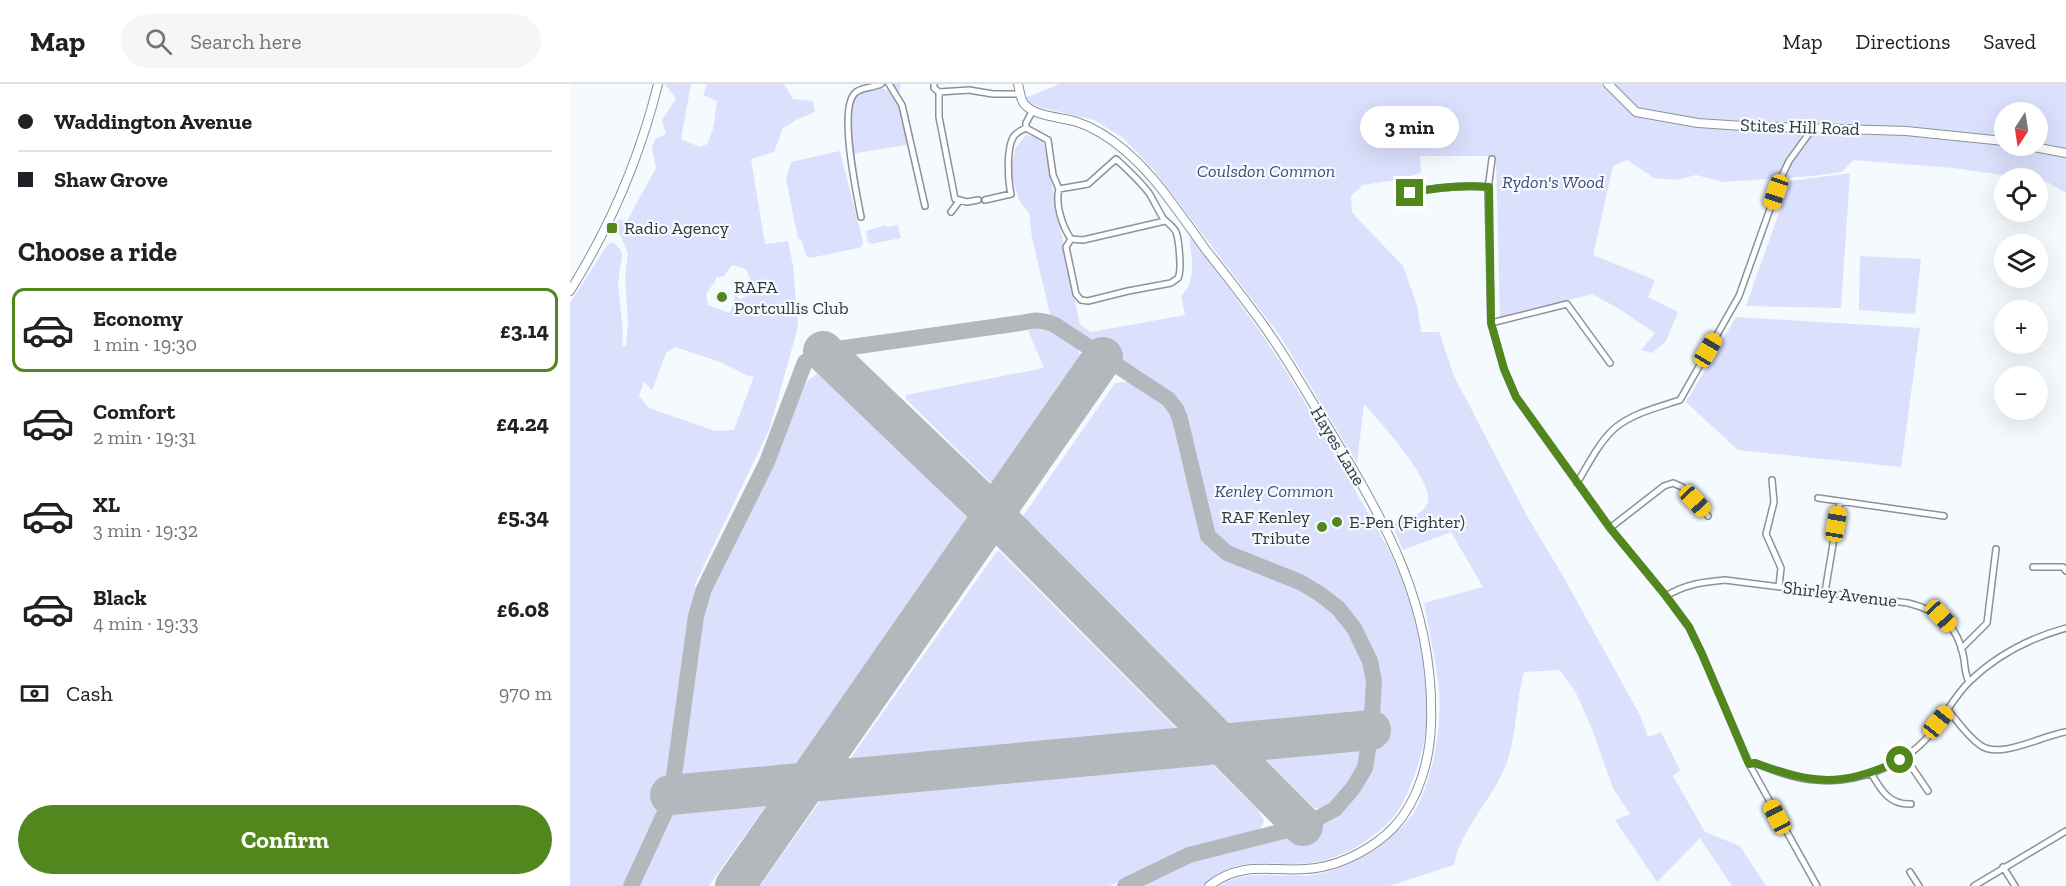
<!DOCTYPE html>
<html lang="en">
<head>
<meta charset="utf-8">
<style>
  body { margin:0; font-family:"Zilla Slab",serif; background:#f6f6f6; color:#202124; height:100vh; display:flex; flex-direction:column; font-size:22px; white-space:nowrap }
  * { box-sizing:border-box; margin:0 }
  p { font-size:20px; color:#757577 }
  .icon { flex:none; width:33px; height:33px; fill:none; stroke:currentColor; stroke-width:2; stroke-linecap:round; stroke-linejoin:round }
  .map { position:relative; flex:1; overflow:hidden }
  .side { display:flex; flex-direction:column; background:#fff; width:570px }
  .side>* { flex:none }
  .hud { display:grid; align-content:center; height:132px; padding:0 18px; background:#fff }
  .needle { width:39px; rotate:192deg }
  .controls { position:absolute; left:1424px; top:18px; display:grid; gap:12px }
  .controls a { display:grid; place-items:center; width:54px; height:54px; border-radius:50%; background:#fff; box-shadow:0 6px 24px #0002; font-size:30px }
  .end { position:absolute; width:27px; height:27px; margin:-14px; border:8px solid #52871e; background:#fff; box-shadow:0 0 0 3px #fff }
  .from { border-radius:50% }
  .bubble { position:absolute; height:42px; border-radius:21px; background:#fff; box-shadow:0 6px 24px #0002; font-size:20px; font-weight:800; line-height:42px; text-align:center }
  .car { position:absolute; width:18px; height:36px; margin:-18px -9px; border-radius:8px; box-shadow:0 0 4px 2px #0007; background:linear-gradient(#f5c518 24%,#345 0 40%,#f5c518 0 76%,#345 0 86%,#f5c518 0) }
  .hud b { display:flex; align-items:center; gap:21px; height:57px; font-size:22px }
  .hud b+b { border-top:2px solid #e0e0e0 }
  .hud i { width:15px; height:15px; background:#202124 }
  ul { padding:0; list-style:none }
  li { display:flex; align-items:center; gap:18px; height:84px; margin:0 12px 9px; padding:0 6px; border:3px solid transparent; border-radius:12px }
  li div { flex:1 }
  li b { display:block; font-size:22px }
  li em { font-style:normal; font-weight:800 }
  li.on { border-color:#52871e }
  li>.icon { width:54px; height:54px; stroke-width:1.5 }
  h2 { padding:0 18px; font-size:27px; line-height:72px }
  .pay { display:flex; align-items:center; gap:15px; height:66px; padding:0 18px; font-size:22px }
  .pay p { margin-inline-start:auto }
  .button { display:flex; gap:12px; margin-top:auto; padding:12px 18px }
  .button a { flex:1; height:69px; border-radius:36px; background:#52871e; color:#fff; font-size:24px; font-weight:800; line-height:69px; text-align:center }
  header { display:flex; align-items:center; gap:36px; box-sizing:border-box; height:84px; padding:0 30px; background:#fff; border-bottom:2px solid #e0e0e0 }
  header strong { font-size:28px }
  nav { display:flex; gap:33px; margin-inline-start:auto; font-size:21px }
  .search { width:420px; height:54px; background:#f6f6f6; display:flex; align-items:center; gap:15px; box-sizing:border-box; padding:0 21px; border-radius:33px; color:#757577; font-size:22px }
  main { display:flex; flex:1; min-height:0 }
  .map>svg:first-child { display:block }
  .green { fill:#dbe0fd; fill-rule:evenodd }
  .lines { fill:none; stroke-linecap:round; stroke-linejoin:round }
  .taxiway { stroke:#b4b8bc; stroke-width:16 }
  .runway { stroke:#b4b8bc; stroke-width:40 }
  .street-casing { stroke:#8a9399; stroke-width:8 }
  .secondary-casing { stroke:#8a9399; stroke-width:10 }
  .street { stroke:#fff; stroke-width:5 }
  .secondary { stroke:#fff; stroke-width:8 }
  .route { stroke:#52871e; stroke-width:8 }
  .poi-dot { fill:#52871e; stroke:#f5fafe; stroke-width:2 }
  .labels { text-anchor:middle; dominant-baseline:central; stroke-width:4.5; stroke-linejoin:round; paint-order:stroke }
  .street-label { font-size:18px; fill:#333638; stroke:#f5fafe }
  .park-label { font-size:18px; font-style:italic; fill:#454a7b; stroke:#f5fafe }
  .poi-label { font-size:18px; fill:#333638; stroke:#f5fafe; text-anchor:start }
</style>
</head>
<body>
<header>
<strong>Map</strong>
<div class="search"><svg class="icon" aria-label="search" viewBox="0 0 24 24"><circle cx="10" cy="10" r="6"/><path d="M15 15l6 6"/></svg>Search here</div>
<nav><a>Map</a><a>Directions</a><a>Saved</a></nav>
</header>
<main>
<section class="side">
<div class="hud">
<b><i class="from"></i>Waddington Avenue</b>
<b><i></i>Shaw Grove</b>
</div>
<h2>Choose a ride</h2>
<ul>
<li class="on"><svg class="icon" aria-label="car" viewBox="0 0 24 24"><path d="M5 17H2v-5l4-1 3-4h7l3 4 3 1v5h-3M9 17h6M6 11h13"/><circle cx="7" cy="17" r="2"/><circle cx="17" cy="17" r="2"/></svg><div><b>Economy</b><p>1 min · 19:30</p></div><em>£3.14</em></li>
<li><svg class="icon" aria-label="car" viewBox="0 0 24 24"><path d="M5 17H2v-5l4-1 3-4h7l3 4 3 1v5h-3M9 17h6M6 11h13"/><circle cx="7" cy="17" r="2"/><circle cx="17" cy="17" r="2"/></svg><div><b>Comfort</b><p>2 min · 19:31</p></div><em>£4.24</em></li>
<li><svg class="icon" aria-label="car" viewBox="0 0 24 24"><path d="M5 17H2v-5l4-1 3-4h7l3 4 3 1v5h-3M9 17h6M6 11h13"/><circle cx="7" cy="17" r="2"/><circle cx="17" cy="17" r="2"/></svg><div><b>XL</b><p>3 min · 19:32</p></div><em>£5.34</em></li>
<li><svg class="icon" aria-label="car" viewBox="0 0 24 24"><path d="M5 17H2v-5l4-1 3-4h7l3 4 3 1v5h-3M9 17h6M6 11h13"/><circle cx="7" cy="17" r="2"/><circle cx="17" cy="17" r="2"/></svg><div><b>Black</b><p>4 min · 19:33</p></div><em>£6.08</em></li>
</ul>
<div class="pay"><svg class="icon" aria-label="cash" viewBox="0 0 24 24"><path d="M3 7h18v10H3z"/><circle cx="12" cy="12" r="2"/></svg>Cash<p>970 m</p></div>
<div class="button"><a>Confirm</a></div>
</section>
<div class="map">
<svg width="1496" height="802" viewBox="0 0 1496 802">
  <rect width="100%" height="100%" fill="#f5fafe"/>
  <!-- green -->
  <path class="green" d="M 95,0 L 121,0 L 111,55 L 130,63 L 137,60 L 143,45 L 147,17 L 133,11 L 137,0 L 214,0 L 223,15 L 243,17 L 245,28 L 228,35 L 213,44 L 204,68 L 181,75 L 195,160 L 218,157 L 223,181 L 228,243 L 199,346 L 124,502 L 130,503 L 121,531 L 98,697 C 89,734 73,768 57,802 L 0,802 L 0,219 L 38,160 L 43,158 L 50,165 L 52,171 L 48,200 L 53,249 L 52,263 L 56,262 L 58,239 L 55,193 L 58,169 L 50,151 L 40,147 L 48,136 L 57,137 L 86,84 L 82,64 L 85,55 L 96,50 L 92,36 L 106,15 ZM 162,181 L 176,185 L 180,195 L 175,204 L 175,213 L 170,215 L 165,211 L 160,229 L 138,221 L 136,210 L 146,196 L 146,193 L 154,192 ZM 105,263 L 153,279 L 178,292 L 184,292 L 164,346 L 145,347 L 79,324 L 69,312 L 74,297 L 82,307 L 96,269 Z
    M 321,0 L 331,0 L 328,12 L 341,60 L 281,70 L 278,47 L 283,11 L 309,2 L 326,11 Z
    M 490,0 L 1496,0 L 1496,109 L 1477,98 L 1467,97 L 1467,94 L 1453,94 L 1384,84 L 1283,76 L 1272,88 L 1243,92 L 1153,98 L 1126,91 L 1106,96 L 1084,94 L 1057,76 L 1043,82 L 1023,171 L 1085,196 L 1078,213 L 1108,228 L 1096,257 L 1082,269 L 1071,266 L 1085,249 L 1046,223 L 1022,210 L 930,234 L 926,72 L 850,72 L 851,89 L 826,96 L 793,101 L 781,112 L 782,128 L 787,134 L 833,182 L 847,221 L 851,248 L 869,248 L 884,292 L 957,432 L 993,492 L 1070,631 L 1078,653 L 1091,648 L 1110,686 L 1103,692 L 1135,748 L 1170,762 L 1196,802 L 1162,802 L 1130,754 L 1087,798 L 1045,736 L 1060,730 L 1043,704 L 1021,642 L 1005,607 L 990,586 L 954,588 C 946,616 947,647 938,675 C 926,713 891,742 884,781 L 819,802 L 649,802 C 677,784 712,794 743,791 C 768,787 795,774 814,759 C 824,750 835,741 843,730 C 863,698 872,642 869,605 C 866,577 859,548 854,519 L 913,503 L 881,448 L 833,466 L 822,440 C 834,436 851,433 857,420 C 868,400 808,336 794,320 L 787,379 L 710,252 L 583,85 L 553,54 L 524,36 L 469,23 L 459,19 L 455,14 ZM 1434,28 L 1467,28 L 1467,62 L 1434,62 Z
    M 456,51 L 473,56 L 510,241 L 521,248 L 615,231 L 611,212 C 628,195 621,173 619,151 C 651,194 685,238 714,284 C 737,321 758,359 780,397 C 798,430 819,462 833,497 C 841,514 845,535 849,554 C 859,608 863,648 841,700 C 836,714 829,728 818,739 C 797,759 769,776 739,779 C 699,783 664,769 633,802 L 564,802 L 619,775 L 725,750 L 747,741 L 767,729 L 785,708 L 799,685 L 808,614 L 808,597 L 804,577 L 798,562 L 787,542 L 771,522 L 751,506 L 731,494 L 659,465 L 641,448 L 613,334 L 610,323 L 600,312 L 481,234 L 462,154 L 459,129 L 450,118 L 440,89 L 445,65 Z
    M 270,67 L 293,158 L 291,163 L 288,164 L 240,174 L 236,171 L 231,155 L 228,155 L 216,95 L 221,78 Z
    M 1280,89 L 1271,224 L 1176,222 L 1220,97 Z
    M 315,141 L 316,143 L 328,141 L 331,154 L 301,160 L 298,158 L 296,147 Z
    M 1290,172 L 1351,175 L 1345,230 L 1289,226 Z
    M 1166,233 L 1350,244 L 1331,383 L 1168,366 L 1116,318 Z
    M 474,241 C 489,250 514,258 509,278 L 423,401 L 336,315 L 336,311 L 474,284 L 457,244 Z
    M 247,290 L 255,291 L 398,435 L 139,802 L 67,802 L 98,737 L 104,720 L 130,534 L 134,518 L 213,355 L 237,297 Z
    M 553,298 L 560,298 L 601,328 C 610,358 616,390 624,421 C 626,430 627,443 631,452 C 639,468 660,476 675,483 C 697,491 722,498 742,511 C 782,536 799,572 798,618 C 798,632 794,675 788,686 C 778,701 765,731 743,723 L 453,432 L 545,299 Z
    M 428,466 L 688,726 L 694,737 C 691,745 688,748 681,751 L 616,765 L 539,802 L 190,802 Z"/>
  <g class="lines">
    <!-- taxiway -->
    <path class="taxiway" d="M 61,802 L 98,722 L 103,699 L 126,532 L 134,505 L 197,378 L 235,278 L 253,267 L 451,239 C 464,236 473,235 485,241 L 598,315 L 606,325 L 610,335 L 638,452 L 657,469 L 730,498 L 750,510 L 768,524 L 784,544 L 800,577 L 804,597 L 801,646 L 795,684 L 783,704 L 765,725 L 733,742 L 619,771 L 555,802"/>
    <!-- runway -->
    <path class="runway" d="M 253,267 L 424,431 L 733,742
      M 100,711 L 801,646
      M 165,802 L 533,273"/>
    <!-- street casing -->
    <g class="street-casing">
      <path id="street" d="M 319,0 L 332,21 L 355,122
        M 364,0 L 364,4 L 369,8 L 399,6 L 423,10 L 450,10
        M 369,8 L 369,33 L 385,115 L 397,118 L 408,116
        M 463,26 L 456,39 L 456,44 L 478,56 L 483,91 L 489,105 C 485,120 492,142 501,155 L 496,163 L 506,210 L 511,216 L 518,217 L 558,207 L 601,199 L 608,194 C 612,187 609,156 606,148 C 603,142 597,139 593,134 C 588,126 584,117 579,109 C 569,96 558,86 546,75 L 518,100 L 489,105
        M 922,75 L 918,105 L 921,239 L 934,285 L 946,313 L 1040,444 L 1096,512 L 1119,543 L 1132,570 L 1179,680 L 1247,802
        M 840,109 C 867,103 891,101 919,103
        M 415,116 L 441,110 C 438,97 436,63 444,52 C 447,48 452,46 456,44
        M 381,128 L 390,116
        M 291,133 C 287,111 268,25 285,9 C 291,3 303,4 311,0
        M 501,155 L 513,156 L 595,137
        M 921,239 L 997,220 L 1040,279
        M 1202,396 L 1204,418 L 1196,450 L 1211,484 L 1209,502
        M 1007,399 C 1018,381 1029,358 1045,344 C 1063,329 1089,323 1110,316 L 1169,212 L 1211,94 L 1219,77 L 1243,44
        M 1248,414 L 1374,432
        M 1040,444 L 1094,402 L 1103,399 L 1112,403 L 1138,432
        M 1463,483 L 1493,483 L 1496,487
        M 1255,508 L 1270,418
        M 1096,512 C 1116,500 1133,498 1155,496 L 1338,519 C 1370,527 1388,541 1394,575 C 1395,584 1395,590 1399,598
        M 1391,565 L 1417,539 L 1426,465
        M 1378,626 C 1388,638 1397,652 1410,661 C 1430,676 1473,651 1496,648
        M 1335,673 L 1358,707
        M 1179,680 L 1185,679 C 1205,687 1225,695 1247,696 C 1285,700 1329,684 1356,655 C 1372,638 1382,614 1400,597 C 1427,571 1460,554 1496,544
        M 1301,689 C 1311,706 1319,721 1341,720
        M 1433,783 L 1445,802
        M 1340,788 L 1349,802
        M 1404,802 L 1496,747"/>
    </g>
    <!-- secondary casing -->
    <g class="secondary-casing">
      <path id="secondary" d="M 448,0 C 450,7 450,16 455,21 C 467,33 491,33 507,38 C 541,49 572,80 593,107 C 608,127 622,146 636,166 C 659,195 682,224 703,255 C 722,283 738,312 756,340 C 815,438 865,521 861,640 C 860,675 849,716 824,743 C 805,763 774,780 746,784 C 707,790 674,774 639,802
        M 1038,0 L 1066,28 L 1128,39 L 1173,42 L 1336,47 L 1434,57
        M 1459,62 L 1496,69
        M 0,207 C 40,143 70,73 88,0"/>
    </g>
    <!-- street -->
    <use href="#street" class="street"/>
    <!-- secondary -->
    <use href="#secondary" class="secondary"/>
  </g>
  <g class="lines">
    <!-- route -->
    <path class="route" d="M 840,109 C 867,103 891,101 919,103 L 921,239 L 934,285 L 946,313 L 1040,444 L 1096,512 L 1119,543 L 1132,570 L 1179,680 L 1185,679 C 1243,700 1273,704 1330,676"/>
  </g>
  <!-- markers -->
  <g class="poi-dot">
    <rect x="36" y="138" width="12" height="12" rx="3"/>
    <circle cx="152" cy="213" r="6"/>
    <circle cx="767" cy="438" r="6"/>
    <circle cx="752" cy="443" r="6"/>
  </g>
  <g class="labels">
    <!-- street labels -->
    <g class="street-label">
      <text transform="translate(1230 43) rotate(2)">Stites Hill Road</text>
      <text transform="translate(768 362) rotate(59)">Hayes Lane</text>
      <text transform="translate(1270 510) rotate(7)">Shirley Avenue</text>
    </g>
    <!-- park labels -->
    <g class="park-label">
      <text x="696" y="87">Coulsdon Common</text>
      <text x="983" y="98">Rydon's Wood</text>
      <text x="704" y="407">Kenley Common</text>
    </g>
    <!-- poi labels -->
    <g class="poi-label">
      <text x="54" y="144">Radio Agency</text>
      <text x="164" y="203">RAFA<tspan x="164" dy="21">Portcullis Club</tspan></text>
      <text x="740" y="433" text-anchor="end">RAF Kenley<tspan x="740" dy="21">Tribute</tspan></text>
      <text x="779" y="438">E-Pen (Fighter)</text>
    </g>
  </g>
</svg>
<div class="controls">
<a><svg class="needle" viewBox="-14 -14 28 28"><path d="M0-13l5 13h-10z" fill="#e53935"/><path d="M0 13l5-13h-10z" fill="#757577"/></svg></a>
<a><svg class="icon" aria-label="locate" viewBox="0 0 24 24"><circle cx="12" cy="12" r="6"/><path d="M12 2v4M12 18v4M2 12h4M18 12h4"/></svg></a>
<a><svg class="icon" aria-label="layers" viewBox="0 0 24 24"><path d="M12 4l9 5-9 5-9-5zM3 14l9 5 9-5"/></svg></a>
<a>+</a>
<a>−</a>
</div>
<i class="end from" style="left:1330px;top:676px"></i>
<i class="end" style="left:840px;top:109px"></i>
<div class="bubble" style="left:790px;top:22px;width:99px">3 min</div>
<i class="car" style="left:1206px;top:108px;rotate:199deg"></i>
<i class="car" style="left:1138px;top:266px;rotate:30deg"></i>
<i class="car" style="left:1125px;top:417px;rotate:137deg"></i>
<i class="car" style="left:1266px;top:440px;rotate:9deg"></i>
<i class="car" style="left:1371px;top:532px;rotate:137deg"></i>
<i class="car" style="left:1368px;top:638px;rotate:39deg"></i>
<i class="car" style="left:1207px;top:733px;rotate:332deg"></i>
</div>
</main>
</body>
</html>
